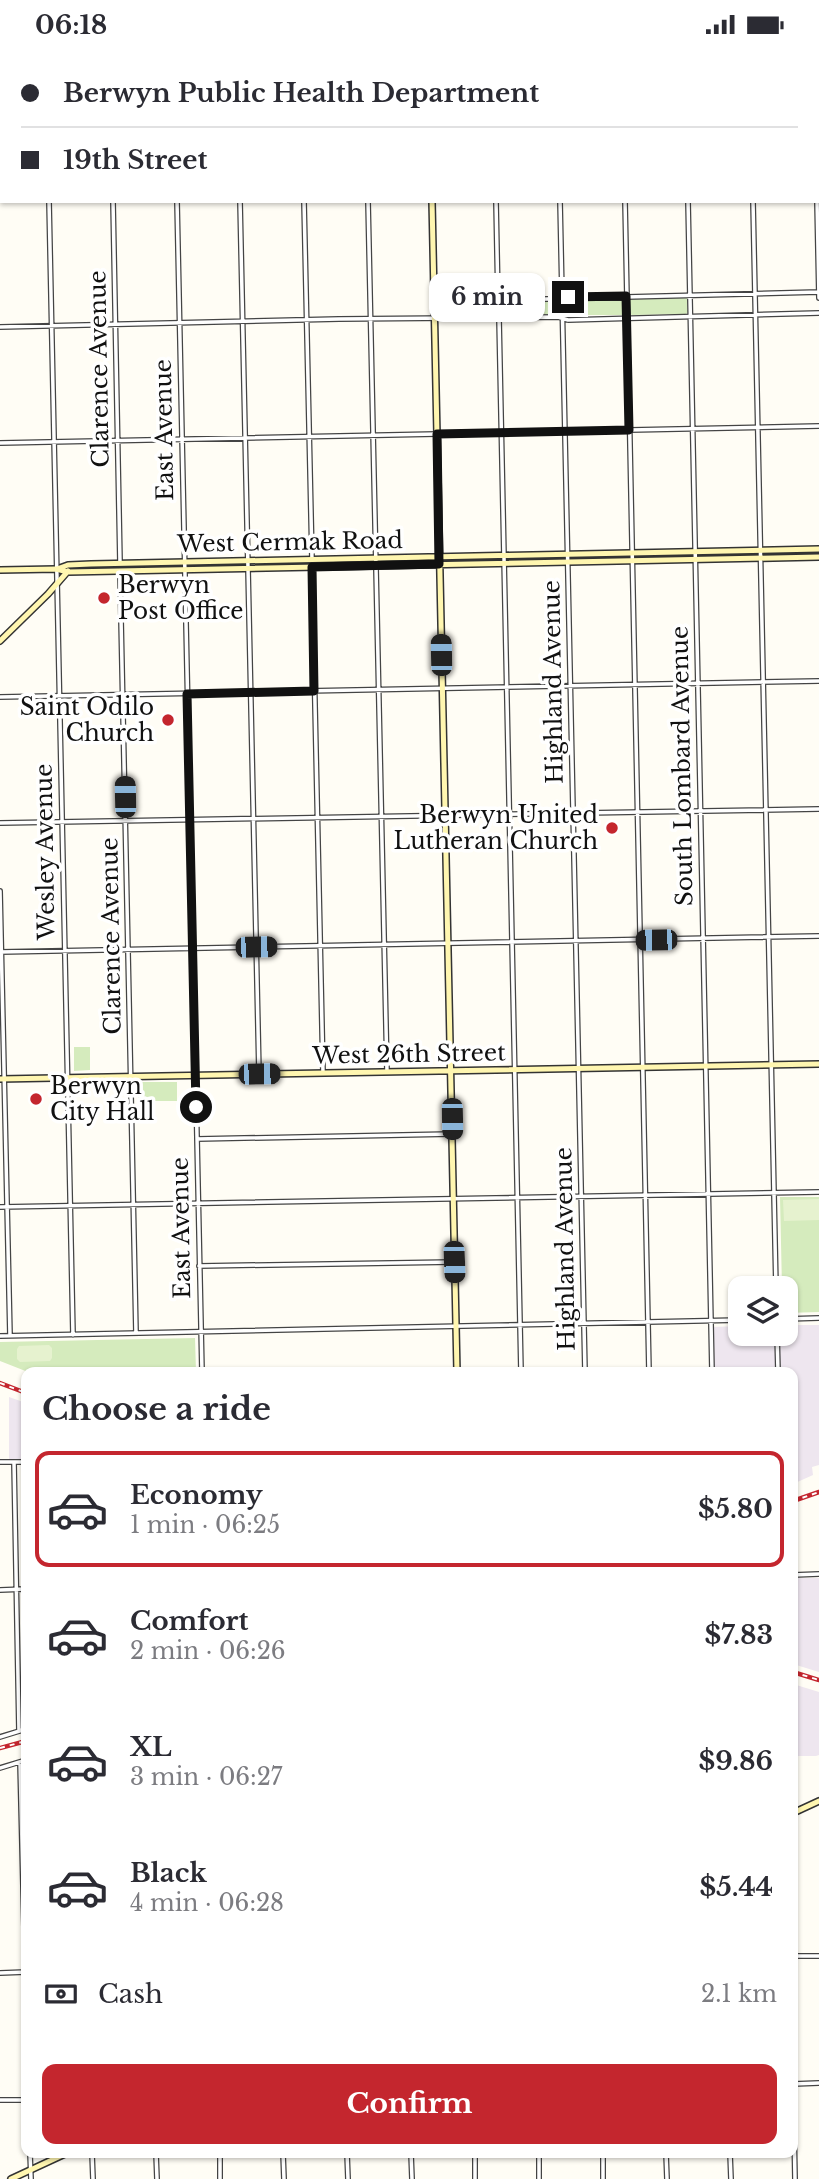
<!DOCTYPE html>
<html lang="en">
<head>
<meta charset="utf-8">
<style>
  body { margin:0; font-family:"Libre Baskerville",serif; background:#f7f7f7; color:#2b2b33; height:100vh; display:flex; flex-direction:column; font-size:26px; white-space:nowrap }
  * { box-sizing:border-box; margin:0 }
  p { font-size:23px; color:#7c7c81 }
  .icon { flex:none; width:38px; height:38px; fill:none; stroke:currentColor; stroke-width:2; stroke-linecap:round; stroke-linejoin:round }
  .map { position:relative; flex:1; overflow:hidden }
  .details { position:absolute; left:21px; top:1318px; width:777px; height:791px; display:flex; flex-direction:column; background:#fff; border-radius:14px; box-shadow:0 2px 5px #0004 }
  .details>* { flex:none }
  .guide { position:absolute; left:0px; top:0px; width:819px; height:154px; box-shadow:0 2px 5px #0004; display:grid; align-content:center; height:154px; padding:0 21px; background:#fff }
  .tools { position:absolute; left:728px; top:1227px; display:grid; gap:14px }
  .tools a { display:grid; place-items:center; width:70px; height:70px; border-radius:14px; background:#fff; box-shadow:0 2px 5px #0004; font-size:35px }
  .end { position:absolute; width:32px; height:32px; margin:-16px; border:9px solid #111; background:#fff; box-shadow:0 0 0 4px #fff }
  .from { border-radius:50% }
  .bubble { position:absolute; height:49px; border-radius:14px; background:#fff; box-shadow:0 2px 5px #0004; font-size:23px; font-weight:700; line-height:49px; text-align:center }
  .car { position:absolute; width:21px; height:42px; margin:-21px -10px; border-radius:9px; box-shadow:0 0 5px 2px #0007; background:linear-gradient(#222 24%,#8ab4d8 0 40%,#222 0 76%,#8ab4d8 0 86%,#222 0) }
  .guide b { display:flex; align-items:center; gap:24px; height:66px; font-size:26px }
  .guide b+b { border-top:2px solid #e1e1e2 }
  .guide i { width:18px; height:18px; background:#2b2b33 }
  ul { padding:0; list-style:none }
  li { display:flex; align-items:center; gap:21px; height:116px; margin:0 14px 10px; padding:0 7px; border:4px solid transparent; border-radius:14px }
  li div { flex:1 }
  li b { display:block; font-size:26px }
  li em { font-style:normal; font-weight:700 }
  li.on { border-color:#c4262e }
  li>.icon { width:63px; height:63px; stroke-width:1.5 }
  h2 { padding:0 21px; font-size:32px; line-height:84px }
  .pay { display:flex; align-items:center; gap:18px; height:77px; padding:0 21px; font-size:26px }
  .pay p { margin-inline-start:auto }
  .cta { display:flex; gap:14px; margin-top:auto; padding:14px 21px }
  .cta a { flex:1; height:80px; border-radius:14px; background:#c4262e; color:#fff; font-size:28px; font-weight:700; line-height:80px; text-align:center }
  .status { display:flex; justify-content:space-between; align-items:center; height:49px; padding:0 35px; background:#fff; direction:ltr }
  .status svg { height:19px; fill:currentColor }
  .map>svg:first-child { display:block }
  .industrial { fill:#eee6ef }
  .green { fill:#d5ebbd }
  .pitch { fill:#e6f2cf }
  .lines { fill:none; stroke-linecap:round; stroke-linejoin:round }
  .street-casing { stroke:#444; stroke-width:6 }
  .secondary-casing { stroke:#333; stroke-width:8 }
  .street { stroke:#fff; stroke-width:3.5 }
  .secondary { stroke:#fff6b0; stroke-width:5 }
  .rail-casing { stroke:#c4262e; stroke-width:4.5 }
  .rail { stroke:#fff; stroke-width:2; stroke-dasharray:5; stroke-linecap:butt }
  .route { stroke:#111; stroke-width:9 }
  .poi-dot { fill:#c4262e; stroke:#fff; stroke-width:2.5 }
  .labels { text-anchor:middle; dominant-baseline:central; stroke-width:7; stroke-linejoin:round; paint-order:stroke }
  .street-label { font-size:23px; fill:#111; stroke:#fff }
  .poi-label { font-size:23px; fill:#111; stroke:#fff; text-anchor:start }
</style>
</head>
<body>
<div class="status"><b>06:18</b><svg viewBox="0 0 49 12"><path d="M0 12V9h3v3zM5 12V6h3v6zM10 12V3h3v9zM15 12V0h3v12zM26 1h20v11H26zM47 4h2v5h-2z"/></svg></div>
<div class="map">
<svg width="819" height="2130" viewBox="0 0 819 2130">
  <rect width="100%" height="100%" fill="#fffdf5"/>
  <!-- industrial -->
  <path class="industrial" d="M 786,1276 L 819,1276 L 819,1416 L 812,1418 L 813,1426 L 793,1435 L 793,1323 L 713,1323 L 712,1278 L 740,1277 L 740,1284 L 786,1284 Z
    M 9,1348 L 26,1354 L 26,1412 L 9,1412 Z
    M 793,1529 L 819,1529 L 819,1623 L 793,1615 Z
    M 793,1635 L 819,1643 L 819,1706 L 816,1707 L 793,1707 Z"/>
  <!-- green -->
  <path class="green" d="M 686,248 L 687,249 L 688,263 L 686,265 L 632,266 L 630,265 L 630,250 L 631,249 Z
    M 622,249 L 624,250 L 622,266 L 566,266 L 565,253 L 567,250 Z
    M 557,252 L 559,254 L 558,265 L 468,267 L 468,254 Z
    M 74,998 L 90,998 L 90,1021 L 74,1022 Z
    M 138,1033 L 177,1033 L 177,1052 L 138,1052 Z
    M 780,1148 L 819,1148 L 819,1263 L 786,1264 L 786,1239 L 782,1239 Z
    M 195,1289 L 196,1323 L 28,1323 L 0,1312 L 0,1293 Z"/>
  <!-- pitch -->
  <path class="pitch" d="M 819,1150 L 819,1171 L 784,1172 L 783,1151 Z
    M 49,1296 L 52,1299 L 52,1309 L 50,1312 L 20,1313 L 17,1310 L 17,1300 L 19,1297 Z"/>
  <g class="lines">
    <!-- street casing -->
    <g class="street-casing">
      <path id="street" d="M 46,0 L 46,2
        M 109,0 L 109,2
        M 174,0 L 174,2
        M 237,0 L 237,2
        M 365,0 L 365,2
        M 557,0 L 557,2
        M 621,0 L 621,2
        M 685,0 L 685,2
        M 750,0 L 750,2
        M 814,0 L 814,2
        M 301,2 L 301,0
        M 817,122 L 819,122
        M 0,138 L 2,138
        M 49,152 L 73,1286
        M 113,152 L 120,514
        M 177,152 L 202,1323
        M 240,152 L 259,1025
        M 304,152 L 312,511
        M 368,152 L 387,1023
        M 496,152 L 498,252
        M 560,152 L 585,1323
        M 625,152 L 649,1323
        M 688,152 L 712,1323
        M 753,152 L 776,1239
        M 817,152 L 819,249
        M 434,253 L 819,243
        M 499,269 L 521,1323
        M 0,278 L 339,270 L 558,268 L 568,271 L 819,264
        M 0,394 L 819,377
        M 312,518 L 323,1024
        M 120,522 L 136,1284
        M 0,648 L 819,632
        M 0,774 L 819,760
        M 0,842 L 10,1287
        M 0,903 L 819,887
        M 197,1090 L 452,1085
        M 0,1158 L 819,1143
        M 199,1217 L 454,1213
        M 786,1270 L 819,1269
        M 777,1284 L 778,1323
        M 0,1287 L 740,1271
        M 0,1413 L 26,1413
        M 14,1413 L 19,1682
        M 793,1526 L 819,1525
        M 0,1541 L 26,1540
        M 0,1688 L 26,1680
        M 20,1713 L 26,1960
        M 0,1719 L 26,1711
        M 793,1907 L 819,1907
        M 0,1924 L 26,1923
        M 793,2024 L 795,2130
        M 793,2035 L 819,2034
        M 0,2051 L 26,2051
        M 30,2104 L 31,2130
        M 92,2104 L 93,2130
        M 156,2104 L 157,2130
        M 220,2104 L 220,2130
        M 283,2104 L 284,2130
        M 347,2104 L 348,2130
        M 411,2104 L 412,2130
        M 475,2104 L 475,2130
        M 539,2104 L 539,2130
        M 603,2104 L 603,2130
        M 666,2104 L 667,2130
        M 730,2104 L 731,2130"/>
    </g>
    <!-- secondary casing -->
    <g class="secondary-casing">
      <path id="secondary" d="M 419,2 L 511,0
        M 0,10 L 2,10
        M 432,152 L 457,1323
        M 57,520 L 68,516 L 91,515 L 819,500
        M 0,521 L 56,520 L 68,523 L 819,508
        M 0,592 L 48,545 L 68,522
        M 0,1030 L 819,1015
        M 793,1764 L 819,1752
        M 11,2130 L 67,2104"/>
    </g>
    <!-- street -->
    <use href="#street" class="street"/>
    <!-- secondary -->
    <use href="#secondary" class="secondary"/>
    <!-- rail casing -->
    <g class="rail-casing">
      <path id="rail" d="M 0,1334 L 26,1344
        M 793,1452 L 819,1443
        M 793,1623 L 819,1631
        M 0,1699 L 26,1692"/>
    </g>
    <!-- rail -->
    <use href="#rail" class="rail"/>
  </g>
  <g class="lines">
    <!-- route -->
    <path class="route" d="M 196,1058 L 187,645 L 314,642 L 312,518 L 439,515 L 437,385 L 629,381 L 626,247 L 568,248"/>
  </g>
  <!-- markers -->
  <g class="poi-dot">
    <circle cx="104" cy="549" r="7"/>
    <circle cx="168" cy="671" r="7"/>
    <circle cx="612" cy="779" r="7"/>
    <circle cx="36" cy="1050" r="7"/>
  </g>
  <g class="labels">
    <!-- street labels -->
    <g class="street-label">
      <text transform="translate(99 320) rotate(-91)">Clarence Avenue</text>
      <text transform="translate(164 381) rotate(-91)">East Avenue</text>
      <text transform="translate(290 493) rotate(-1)">West Cermak Road</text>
      <text transform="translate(553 633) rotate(-91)">Highland Avenue</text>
      <text transform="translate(682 717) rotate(-91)">South Lombard Avenue</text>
      <text transform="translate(45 803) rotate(-91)">Wesley Avenue</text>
      <text transform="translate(111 887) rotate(-91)">Clarence Avenue</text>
      <text transform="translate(409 1005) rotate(-1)">West 26th Street</text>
      <text transform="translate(181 1179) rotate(-91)">East Avenue</text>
      <text transform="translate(565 1200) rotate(-91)">Highland Avenue</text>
    </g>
    <!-- poi labels -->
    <g class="poi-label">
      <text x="118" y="536">Berwyn<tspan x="118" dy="26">Post Office</tspan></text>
      <text x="154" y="658" text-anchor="end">Saint Odilo<tspan x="154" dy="26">Church</tspan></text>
      <text x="598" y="766" text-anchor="end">Berwyn United<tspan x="598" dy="26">Lutheran Church</tspan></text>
      <text x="50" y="1037">Berwyn<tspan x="50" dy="26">City Hall</tspan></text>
    </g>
  </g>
</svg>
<div class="tools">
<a><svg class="icon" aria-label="layers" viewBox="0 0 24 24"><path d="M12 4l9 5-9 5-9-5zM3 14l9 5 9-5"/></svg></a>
</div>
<i class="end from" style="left:196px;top:1058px"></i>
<i class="end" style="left:568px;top:248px"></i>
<div class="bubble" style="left:429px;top:224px;width:116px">6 min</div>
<i class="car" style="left:441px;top:606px;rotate:359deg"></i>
<i class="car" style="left:125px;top:748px;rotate:359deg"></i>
<i class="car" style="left:656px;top:891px;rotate:269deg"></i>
<i class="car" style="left:256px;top:898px;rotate:89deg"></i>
<i class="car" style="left:259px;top:1025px;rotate:89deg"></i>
<i class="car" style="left:452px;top:1070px;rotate:179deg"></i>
<i class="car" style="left:454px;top:1213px;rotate:178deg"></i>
<div class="guide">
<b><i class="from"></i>Berwyn Public Health Department</b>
<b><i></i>19th Street</b>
</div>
<section class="details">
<h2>Choose a ride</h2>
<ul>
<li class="on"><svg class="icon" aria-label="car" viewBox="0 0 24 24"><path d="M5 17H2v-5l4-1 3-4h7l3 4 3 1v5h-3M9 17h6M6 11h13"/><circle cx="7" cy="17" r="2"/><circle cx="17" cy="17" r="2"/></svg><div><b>Economy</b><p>1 min · 06:25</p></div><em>$5.80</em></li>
<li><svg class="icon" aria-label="car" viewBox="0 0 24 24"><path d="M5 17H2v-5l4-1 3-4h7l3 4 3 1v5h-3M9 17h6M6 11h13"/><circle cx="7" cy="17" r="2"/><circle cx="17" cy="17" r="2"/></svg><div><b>Comfort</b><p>2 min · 06:26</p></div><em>$7.83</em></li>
<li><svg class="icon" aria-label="car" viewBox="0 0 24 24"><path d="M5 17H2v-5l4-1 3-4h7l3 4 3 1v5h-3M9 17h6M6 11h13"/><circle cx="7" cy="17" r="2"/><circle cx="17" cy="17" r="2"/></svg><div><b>XL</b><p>3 min · 06:27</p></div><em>$9.86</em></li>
<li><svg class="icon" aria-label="car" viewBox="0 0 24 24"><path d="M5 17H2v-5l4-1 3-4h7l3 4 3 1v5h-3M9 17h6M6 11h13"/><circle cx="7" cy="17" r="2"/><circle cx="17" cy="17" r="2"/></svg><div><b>Black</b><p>4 min · 06:28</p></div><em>$5.44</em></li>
</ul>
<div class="pay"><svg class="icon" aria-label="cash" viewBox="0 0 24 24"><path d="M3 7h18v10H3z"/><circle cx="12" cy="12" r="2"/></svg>Cash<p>2.1 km</p></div>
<div class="cta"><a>Confirm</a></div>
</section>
</div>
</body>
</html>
